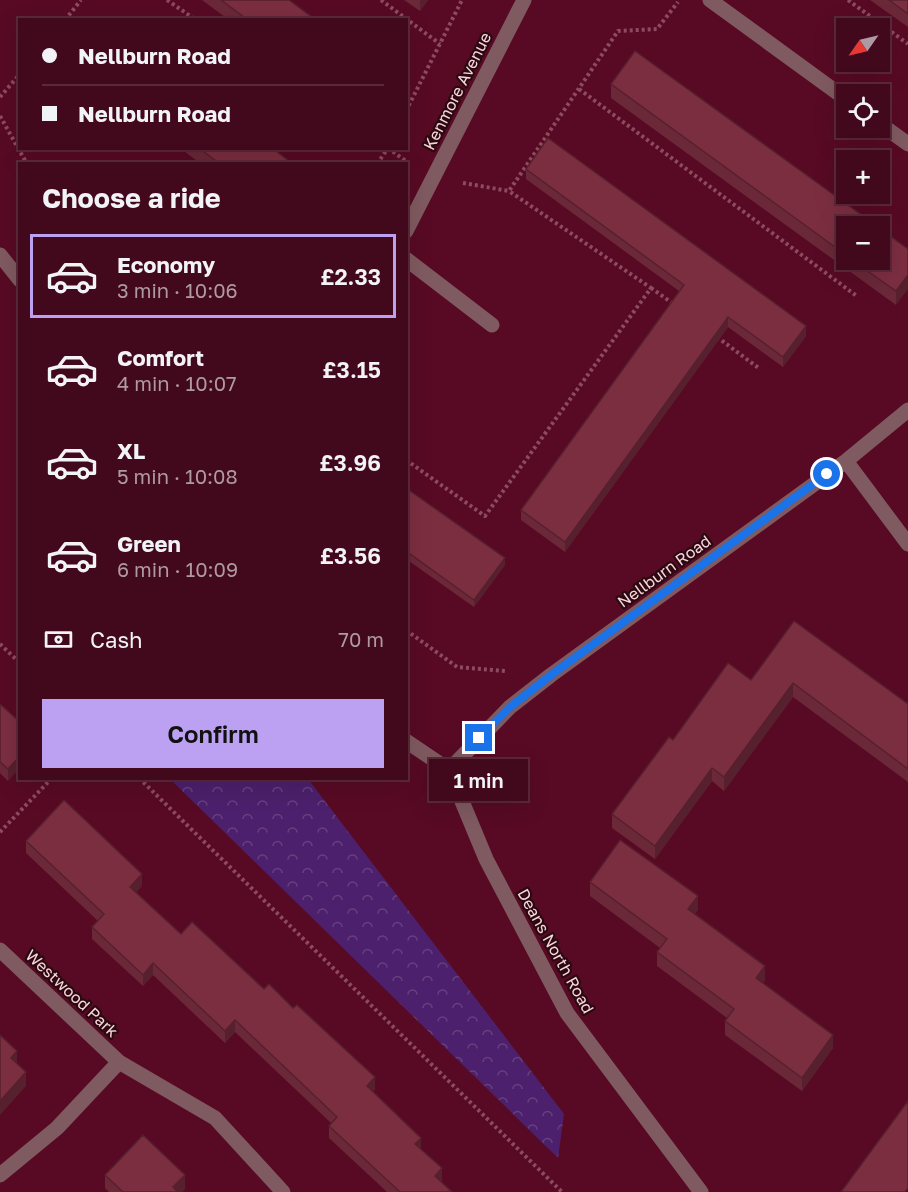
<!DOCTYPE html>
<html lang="en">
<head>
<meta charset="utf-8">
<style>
  body { margin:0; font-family:"Golos Text",sans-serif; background:#4c1628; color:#f1f3f6; height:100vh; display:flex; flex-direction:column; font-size:22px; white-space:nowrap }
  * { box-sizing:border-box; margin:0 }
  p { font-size:20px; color:#ae9aa3 }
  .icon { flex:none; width:33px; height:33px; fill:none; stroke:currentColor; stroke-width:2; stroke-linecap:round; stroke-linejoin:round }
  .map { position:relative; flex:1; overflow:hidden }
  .drawer { position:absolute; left:18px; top:162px; width:390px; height:618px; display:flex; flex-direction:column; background:#42081b; border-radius:0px; box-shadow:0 6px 24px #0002,0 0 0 2px #5a293a }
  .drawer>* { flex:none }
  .top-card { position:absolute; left:18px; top:18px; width:390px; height:132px; border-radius:0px; box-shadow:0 6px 24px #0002,0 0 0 2px #5a293a; display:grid; align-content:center; height:132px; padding:0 24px; background:#42081b }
  .needle { width:39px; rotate:236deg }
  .fabs { position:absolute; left:836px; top:18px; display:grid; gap:12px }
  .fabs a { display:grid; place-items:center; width:54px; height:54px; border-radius:0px; background:#42081b; box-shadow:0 6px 24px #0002,0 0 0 2px #5a293a; font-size:30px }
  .end { position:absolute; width:27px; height:27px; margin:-14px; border:8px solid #1a73e8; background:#fff; box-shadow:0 0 0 3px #fff }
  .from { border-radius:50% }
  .bubble { position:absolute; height:42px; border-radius:0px; background:#42081b; box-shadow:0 6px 24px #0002,0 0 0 2px #5a293a; font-size:20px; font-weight:600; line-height:42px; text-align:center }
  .top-card b { display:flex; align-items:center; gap:21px; height:57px; font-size:22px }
  .top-card b+b { border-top:2px solid #5a293a }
  .top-card i { width:15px; height:15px; background:#f1f3f6 }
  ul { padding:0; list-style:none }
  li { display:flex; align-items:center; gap:18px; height:84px; margin:0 12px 9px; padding:0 12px; border:3px solid transparent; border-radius:0px }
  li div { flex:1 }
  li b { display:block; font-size:22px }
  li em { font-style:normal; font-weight:600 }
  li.current { border-color:#bca0f2 }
  li>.icon { width:54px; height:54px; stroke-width:1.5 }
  h2 { padding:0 24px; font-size:27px; line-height:72px }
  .pay { display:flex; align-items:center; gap:15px; height:66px; padding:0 24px; font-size:22px }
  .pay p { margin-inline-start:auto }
  .action { display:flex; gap:12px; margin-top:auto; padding:12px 24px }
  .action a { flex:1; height:69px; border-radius:0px; background:#bca0f2; color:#111; font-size:24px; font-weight:600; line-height:69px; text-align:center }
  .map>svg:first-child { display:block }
  .forest { fill:url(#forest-crowns) }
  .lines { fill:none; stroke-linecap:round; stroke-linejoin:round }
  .path { stroke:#8d4b5f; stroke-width:4; stroke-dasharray:3 3; stroke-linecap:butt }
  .minor { stroke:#7f5a60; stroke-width:15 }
  .wall { fill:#6b2838 }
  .shaded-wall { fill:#57202e }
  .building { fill:#7c2e41; stroke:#57202e; stroke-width:1.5 }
  .route { stroke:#1a73e8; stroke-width:8 }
  .labels { text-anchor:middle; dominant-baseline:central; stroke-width:4.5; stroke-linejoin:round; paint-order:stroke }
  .street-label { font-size:16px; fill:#fcd5db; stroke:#2a0a12 }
</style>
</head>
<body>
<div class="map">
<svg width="908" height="1192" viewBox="0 0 908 1192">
  <defs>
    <pattern id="forest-crowns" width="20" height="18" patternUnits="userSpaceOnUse" patternTransform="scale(1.5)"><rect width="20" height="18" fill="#4c206c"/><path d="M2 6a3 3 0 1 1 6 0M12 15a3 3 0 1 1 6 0" fill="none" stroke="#674080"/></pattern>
  </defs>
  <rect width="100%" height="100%" fill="#580a24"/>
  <!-- forest -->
  <path class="forest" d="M 170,779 L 308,779 L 564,1114 L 558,1158 Z"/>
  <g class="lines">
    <!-- path -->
    <path class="path" d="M 167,0 L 196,20
      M 381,0 L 440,44
      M 848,0 L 908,44
      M 65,20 L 81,0
      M 579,89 L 858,297
      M 0,97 L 20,74
      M 406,111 L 462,0
      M 0,116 L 27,164
      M 388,148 L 407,162
      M 377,164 L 388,148
      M 463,183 L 509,191 L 618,31 L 657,29 L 678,2
      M 651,288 L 675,305
      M 717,337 L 760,369
      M 406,460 L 485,516 L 651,288 L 509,191
      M 406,630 L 457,667 L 505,671
      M 0,644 L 20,663
      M 139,778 L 562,1192
      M 0,832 L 52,778"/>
    <!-- minor -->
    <path class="minor" d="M 710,0 L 846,99
      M 879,123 L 908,144
      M 406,231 L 524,0
      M 0,255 L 20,280
      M 406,259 L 492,325
      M 846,461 L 908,544
      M 406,741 L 449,770
      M 449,770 L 510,707 L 551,675 L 846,461 L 908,410
      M 449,770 L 486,859 L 567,1013 L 701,1192
      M 0,950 L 119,1062 L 215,1118 L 283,1192
      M 0,1175 L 57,1128 L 119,1062"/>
  </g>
  <!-- wall -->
  <path class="wall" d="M 202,0 L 289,0 L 316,20 L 229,20 Z
    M 404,0 L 428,0 L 420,11 Z
    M 870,0 L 908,0 L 908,27 Z
    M 611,84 L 846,226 L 846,260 L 879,260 L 908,249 L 896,305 L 611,98 Z
    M 180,148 L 272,148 L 293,164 L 201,164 Z
    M 526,169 L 806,336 L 783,367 L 728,327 L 565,552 L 521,520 L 521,510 L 679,291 L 526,179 Z
    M 406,488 L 505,565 L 474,607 L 406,559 Z
    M 794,621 L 908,704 L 908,782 L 793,697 L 724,791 L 712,781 L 655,859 L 612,828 L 612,814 L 673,740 L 751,680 Z
    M 0,704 L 20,722 L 8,781 L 0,773 Z
    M 26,841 L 142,886 L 136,892 L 181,934 L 264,989 L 375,1089 L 372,1092 L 421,1149 L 442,1180 L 441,1182 L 452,1192 L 387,1192 L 329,1138 L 329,1126 L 331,1123 L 235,1032 L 225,1043 L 153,975 L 143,986 L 92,939 L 92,927 L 98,921 L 26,853 Z
    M 590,882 L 698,910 L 694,914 L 765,980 L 763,983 L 833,1048 L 802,1091 L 725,1035 L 725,1021 L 727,1018 L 657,966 L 657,952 L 660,948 L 590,896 Z
    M 105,1175 L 185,1189 L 182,1192 L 109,1192 L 105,1188 Z"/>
  <!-- shaded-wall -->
  <path class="shaded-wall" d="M 420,0 L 428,0 L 420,11 Z
    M 908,275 L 908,289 L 896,305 L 896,291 Z
    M 728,317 L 728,327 L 565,552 L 565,542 Z
    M 806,326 L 806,336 L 783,367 L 783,357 Z
    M 505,558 L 505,565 L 474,607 L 474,600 Z
    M 793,683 L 793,697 L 724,791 L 724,777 Z
    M 20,756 L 20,768 L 8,781 L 8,769 Z
    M 712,768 L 712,781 L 655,859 L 655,846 Z
    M 142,874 L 142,886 L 130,899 L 130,887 Z
    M 698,896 L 698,910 L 688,923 L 688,909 Z
    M 153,963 L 153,975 L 143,986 L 143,975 Z
    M 765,966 L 765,980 L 756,992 L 756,978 Z
    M 235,1020 L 235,1032 L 225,1043 L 225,1031 Z
    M 833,1035 L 833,1048 L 802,1091 L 802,1078 Z
    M 17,1051 L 17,1065 L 11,1058 Z
    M 26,1072 L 26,1086 L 0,1115 L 0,1101 Z
    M 375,1077 L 375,1089 L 367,1098 L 367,1086 Z
    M 421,1138 L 421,1150 L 415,1144 Z
    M 442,1168 L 442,1180 L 435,1188 L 435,1176 Z
    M 185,1175 L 185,1189 L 182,1192 L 173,1192 L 173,1187 Z"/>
  <!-- building -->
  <path class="building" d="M 221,0 L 289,0 L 316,20 L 248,20 Z
    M 889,0 L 908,0 L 908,14 Z
    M 635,51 L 877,226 L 846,226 L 846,255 L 611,84 Z
    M 548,138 L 806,326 L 783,357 L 728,317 L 565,542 L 521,510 L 684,285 L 526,169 Z
    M 199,148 L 272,148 L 293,164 L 220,164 Z
    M 879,228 L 908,249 L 908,275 L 896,291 L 852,260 L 879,260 Z
    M 406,488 L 505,558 L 474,600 L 406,551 Z
    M 794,621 L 908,704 L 908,769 L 793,683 L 724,777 L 712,768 L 655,846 L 612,814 L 669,737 L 673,740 L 728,663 L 751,680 Z
    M 0,704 L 20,722 L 20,756 L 8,769 L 0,762 Z
    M 64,800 L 142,874 L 130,887 L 181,934 L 192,922 L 264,989 L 269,984 L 293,1008 L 297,1005 L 375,1077 L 367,1086 L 421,1138 L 415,1144 L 442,1168 L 435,1176 L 452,1192 L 400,1192 L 329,1126 L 337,1117 L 235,1020 L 225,1031 L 153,963 L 143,975 L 92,927 L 104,914 L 26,841 Z
    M 620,840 L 698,896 L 688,909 L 765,966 L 756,978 L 833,1035 L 802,1078 L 725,1021 L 734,1009 L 657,952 L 667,939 L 590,882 Z
    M 0,1035 L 17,1051 L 11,1058 L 26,1072 L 0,1101 Z
    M 908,1101 L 908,1188 L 905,1192 L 841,1192 Z
    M 143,1135 L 185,1175 L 173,1187 L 178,1192 L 123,1192 L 105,1175 Z"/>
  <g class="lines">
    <!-- route -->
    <path class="route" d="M 479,738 L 510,707 L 551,675 L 827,474"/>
  </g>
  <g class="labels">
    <!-- street labels -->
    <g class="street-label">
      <text transform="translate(457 91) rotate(-63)">Kenmore Avenue</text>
      <text transform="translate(664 571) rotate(-36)">Nellburn Road</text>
      <text transform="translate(556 951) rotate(61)">Deans North Road</text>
      <text transform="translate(72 993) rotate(43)">Westwood Park</text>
    </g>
  </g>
</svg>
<div class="fabs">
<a><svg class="needle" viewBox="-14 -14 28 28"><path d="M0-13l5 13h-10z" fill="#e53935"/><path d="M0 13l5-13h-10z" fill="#ae9aa3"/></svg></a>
<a><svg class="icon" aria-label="locate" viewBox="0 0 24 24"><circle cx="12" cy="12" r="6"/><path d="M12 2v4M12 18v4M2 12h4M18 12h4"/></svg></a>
<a>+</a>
<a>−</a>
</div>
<i class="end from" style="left:827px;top:474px"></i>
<i class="end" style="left:479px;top:738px"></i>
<div class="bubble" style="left:429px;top:759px;width:99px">1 min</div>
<div class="top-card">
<b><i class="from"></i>Nellburn Road</b>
<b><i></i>Nellburn Road</b>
</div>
<section class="drawer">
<h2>Choose a ride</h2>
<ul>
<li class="current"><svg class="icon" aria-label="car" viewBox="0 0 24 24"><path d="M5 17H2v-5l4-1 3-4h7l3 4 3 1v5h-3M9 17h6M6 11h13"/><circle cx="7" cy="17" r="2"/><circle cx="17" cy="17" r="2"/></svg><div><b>Economy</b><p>3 min · 10:06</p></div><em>£2.33</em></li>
<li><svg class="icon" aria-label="car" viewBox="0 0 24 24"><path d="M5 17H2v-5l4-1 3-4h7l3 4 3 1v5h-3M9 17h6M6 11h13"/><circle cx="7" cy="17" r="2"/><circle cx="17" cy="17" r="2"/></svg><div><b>Comfort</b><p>4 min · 10:07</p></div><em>£3.15</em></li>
<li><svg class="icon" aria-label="car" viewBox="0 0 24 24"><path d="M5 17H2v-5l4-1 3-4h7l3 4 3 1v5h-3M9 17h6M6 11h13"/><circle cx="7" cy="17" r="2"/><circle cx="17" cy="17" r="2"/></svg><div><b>XL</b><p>5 min · 10:08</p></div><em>£3.96</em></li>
<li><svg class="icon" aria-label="car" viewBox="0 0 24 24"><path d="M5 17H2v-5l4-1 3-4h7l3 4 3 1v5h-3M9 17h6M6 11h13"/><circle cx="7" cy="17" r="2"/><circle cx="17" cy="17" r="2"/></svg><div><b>Green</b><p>6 min · 10:09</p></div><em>£3.56</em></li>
</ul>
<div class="pay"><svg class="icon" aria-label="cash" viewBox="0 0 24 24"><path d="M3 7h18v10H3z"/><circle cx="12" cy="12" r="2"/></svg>Cash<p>70 m</p></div>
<div class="action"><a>Confirm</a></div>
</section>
</div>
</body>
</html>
